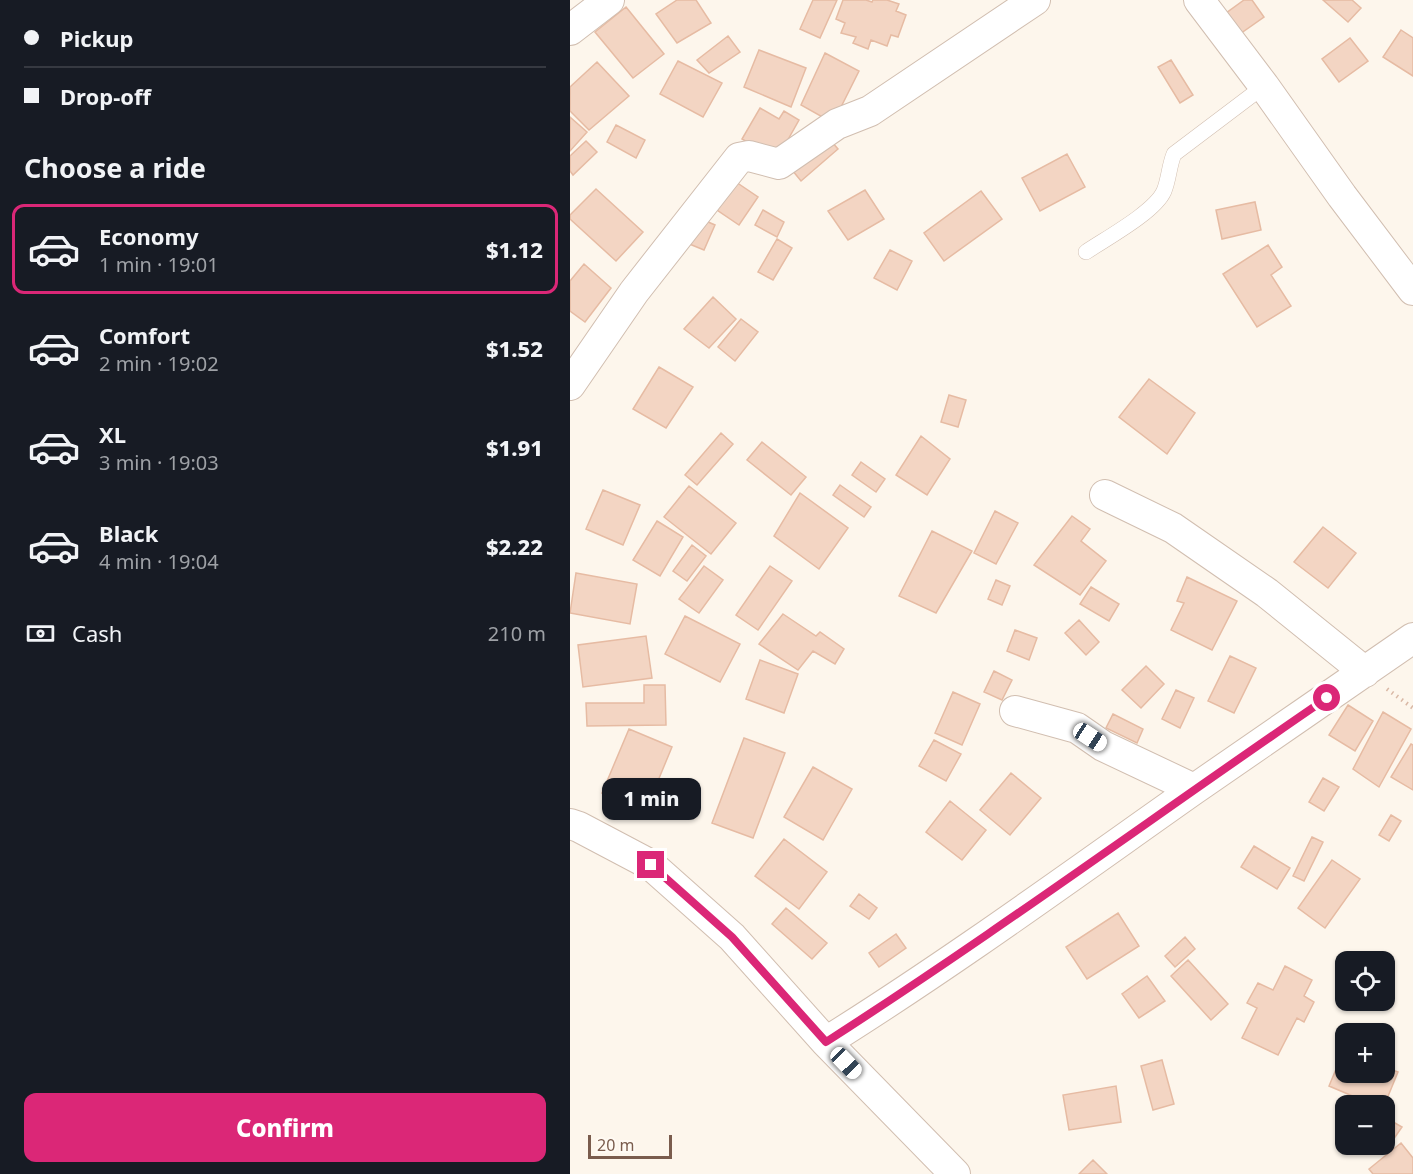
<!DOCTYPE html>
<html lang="en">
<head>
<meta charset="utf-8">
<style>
  body { margin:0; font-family:"Noto Sans",sans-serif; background:#242831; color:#f1f3f6; height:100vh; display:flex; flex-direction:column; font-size:22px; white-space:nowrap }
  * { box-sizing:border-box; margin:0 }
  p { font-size:20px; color:#9ea1a6 }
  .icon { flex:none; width:33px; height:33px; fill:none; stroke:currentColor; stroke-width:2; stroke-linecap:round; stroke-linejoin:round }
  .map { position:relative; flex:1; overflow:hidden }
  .side { display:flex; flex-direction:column; background:#171b24; width:570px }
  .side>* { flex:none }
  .banner { display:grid; align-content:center; height:132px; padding:0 24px; background:#171b24 }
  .controls { position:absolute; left:765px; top:951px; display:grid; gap:12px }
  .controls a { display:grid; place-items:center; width:60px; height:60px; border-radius:12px; background:#171b24; box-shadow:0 2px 4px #0004; font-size:30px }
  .scale { position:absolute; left:18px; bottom:15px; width:84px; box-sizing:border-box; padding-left:6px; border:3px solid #7a5c4d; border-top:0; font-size:16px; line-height:21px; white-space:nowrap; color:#7a5c4d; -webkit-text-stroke:4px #fffaf3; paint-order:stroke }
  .end { position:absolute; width:27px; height:27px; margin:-14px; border:8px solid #db2777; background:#fff; box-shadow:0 0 0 3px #fff }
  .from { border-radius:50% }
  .bubble { position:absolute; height:42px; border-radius:12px; background:#171b24; box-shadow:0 2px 4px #0004; font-size:20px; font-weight:800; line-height:42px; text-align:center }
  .car { position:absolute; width:18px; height:36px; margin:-18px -9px; border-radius:8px; box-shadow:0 0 4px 2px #0007; background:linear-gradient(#fff 24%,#345 0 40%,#fff 0 76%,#345 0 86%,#fff 0) }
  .banner b { display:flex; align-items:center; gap:21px; height:57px; font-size:22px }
  .banner b+b { border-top:2px solid #363941 }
  .banner i { width:15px; height:15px; background:#f1f3f6 }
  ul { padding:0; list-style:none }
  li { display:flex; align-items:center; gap:18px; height:90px; margin:0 12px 9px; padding:0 12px; border:3px solid transparent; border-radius:12px }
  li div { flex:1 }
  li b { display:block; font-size:22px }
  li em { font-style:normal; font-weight:800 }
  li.active { border-color:#db2777 }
  li>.icon { width:54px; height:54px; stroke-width:1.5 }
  h2 { padding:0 24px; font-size:27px; line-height:72px }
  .pay { display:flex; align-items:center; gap:15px; height:66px; padding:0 24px; font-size:22px }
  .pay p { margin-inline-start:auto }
  .action { display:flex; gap:12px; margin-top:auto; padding:12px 24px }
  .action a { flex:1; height:69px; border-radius:12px; background:#db2777; color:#fff; font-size:24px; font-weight:800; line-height:69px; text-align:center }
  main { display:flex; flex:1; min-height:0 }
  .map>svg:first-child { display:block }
  .building { fill:#f3d5c3; stroke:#e6bba3; stroke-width:1.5 }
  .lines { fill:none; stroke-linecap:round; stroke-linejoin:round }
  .lane-casing { stroke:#d1beb0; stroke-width:16 }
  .street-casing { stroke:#d1beb0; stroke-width:32 }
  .path { stroke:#d9b8a5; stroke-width:4; stroke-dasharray:1.5 4.5; stroke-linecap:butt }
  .lane { stroke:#fff; stroke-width:15 }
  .street { stroke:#fff; stroke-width:30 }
  .route { stroke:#db2777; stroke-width:8 }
</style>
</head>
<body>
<main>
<section class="side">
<div class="banner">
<b><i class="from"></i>Pickup</b>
<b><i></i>Drop-off</b>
</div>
<h2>Choose a ride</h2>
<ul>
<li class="active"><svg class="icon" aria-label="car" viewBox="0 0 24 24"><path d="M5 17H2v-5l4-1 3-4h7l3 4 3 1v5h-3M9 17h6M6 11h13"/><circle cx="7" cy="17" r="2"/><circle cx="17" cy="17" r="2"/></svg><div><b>Economy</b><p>1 min · 19:01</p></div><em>$1.12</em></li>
<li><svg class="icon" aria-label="car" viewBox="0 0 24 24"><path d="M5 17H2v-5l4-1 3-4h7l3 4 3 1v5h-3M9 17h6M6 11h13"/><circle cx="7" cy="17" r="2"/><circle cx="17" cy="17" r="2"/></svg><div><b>Comfort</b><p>2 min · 19:02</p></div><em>$1.52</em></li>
<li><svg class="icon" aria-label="car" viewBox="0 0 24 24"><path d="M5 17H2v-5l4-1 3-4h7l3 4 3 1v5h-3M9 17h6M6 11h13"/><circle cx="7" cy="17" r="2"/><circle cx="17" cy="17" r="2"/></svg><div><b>XL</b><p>3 min · 19:03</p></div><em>$1.91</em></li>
<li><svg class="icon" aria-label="car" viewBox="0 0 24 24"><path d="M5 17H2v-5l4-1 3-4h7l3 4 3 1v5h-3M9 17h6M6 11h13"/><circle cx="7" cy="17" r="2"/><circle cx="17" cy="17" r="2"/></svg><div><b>Black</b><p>4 min · 19:04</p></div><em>$2.22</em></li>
</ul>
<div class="pay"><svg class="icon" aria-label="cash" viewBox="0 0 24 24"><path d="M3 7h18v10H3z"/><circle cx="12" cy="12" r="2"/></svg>Cash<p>210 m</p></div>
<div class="action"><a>Confirm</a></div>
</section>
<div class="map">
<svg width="843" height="1174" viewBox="0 0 843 1174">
  <rect width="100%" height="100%" fill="#fdf6ec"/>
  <!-- building -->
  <path class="building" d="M 107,0 L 126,0 L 141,23 L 107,43 L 86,14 Z
    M 243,0 L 267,0 L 250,38 L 230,29 Z
    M 273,0 L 296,0 L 302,2 L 303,0 L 317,0 L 329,4 L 326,11 L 336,15 L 328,37 L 321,35 L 317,46 L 301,40 L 298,49 L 283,43 L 286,37 L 271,33 L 275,23 L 266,19 Z
    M 674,0 L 682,0 L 694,17 L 667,36 L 652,16 Z
    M 753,0 L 782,0 L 791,8 L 778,22 Z
    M 56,7 L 94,54 L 63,78 L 25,32 Z
    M 831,30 L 843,38 L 843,76 L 813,57 Z
    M 158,36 L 170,52 L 139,73 L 127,60 Z
    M 780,38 L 798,61 L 769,82 L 752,59 Z
    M 189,50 L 236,68 L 221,107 L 174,87 Z
    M 255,53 L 289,71 L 263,123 L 231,105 Z
    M 601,60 L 623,95 L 610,103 L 588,67 Z
    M 108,61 L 152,83 L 133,117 L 90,94 Z
    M 27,62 L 59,96 L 19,130 L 0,111 L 0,87 Z
    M 190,108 L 209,119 L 214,111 L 229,120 L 207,159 L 172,139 Z
    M 0,117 L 17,132 L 0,151 Z
    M 46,125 L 75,140 L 66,158 L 37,142 Z
    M 255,134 L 268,149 L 231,181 L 218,165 Z
    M 16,141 L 27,152 L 3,175 L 0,171 L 0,156 Z
    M 497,154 L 515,187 L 470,211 L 452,178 Z
    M 163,180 L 188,197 L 169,225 L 144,208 Z
    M 26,189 L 73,232 L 46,261 L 0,219 L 0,215 Z
    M 295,190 L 314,219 L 278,240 L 258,211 Z
    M 411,191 L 432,219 L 374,261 L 354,233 Z
    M 685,202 L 691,230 L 652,239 L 646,210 Z
    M 193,210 L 214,222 L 207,237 L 185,225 Z
    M 129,218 L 145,225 L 134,250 L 117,243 Z
    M 207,239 L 222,248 L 203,280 L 188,272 Z
    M 698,245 L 712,267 L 701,275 L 721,306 L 687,327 L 653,274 Z
    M 320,250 L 342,261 L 327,290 L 304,278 Z
    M 14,264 L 41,288 L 15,322 L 0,311 L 0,281 Z
    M 143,297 L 166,319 L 139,348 L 114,329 Z
    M 171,319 L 188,332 L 165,361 L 148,347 Z
    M 89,367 L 123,387 L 96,428 L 63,409 Z
    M 579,379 L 625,413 L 597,454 L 549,417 Z
    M 379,395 L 396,400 L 388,427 L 371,422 Z
    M 151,433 L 163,444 L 127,485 L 115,475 Z
    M 351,436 L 380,459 L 357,495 L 326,475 Z
    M 192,442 L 236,477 L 221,495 L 177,460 Z
    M 291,462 L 315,479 L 306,492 L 282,475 Z
    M 270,485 L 301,507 L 294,517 L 263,495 Z
    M 119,486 L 166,523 L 141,554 L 94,517 Z
    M 33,490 L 70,505 L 53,545 L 16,529 Z
    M 230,493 L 278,528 L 249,569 L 204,536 Z
    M 425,511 L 448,523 L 426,564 L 404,553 Z
    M 502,516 L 520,529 L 511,541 L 536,561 L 510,595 L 464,565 Z
    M 87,521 L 113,537 L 90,576 L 63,560 Z
    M 753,527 L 786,553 L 758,588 L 724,562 Z
    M 362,531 L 402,551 L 366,613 L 329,596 Z
    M 122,545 L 136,556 L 117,581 L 103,571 Z
    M 134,566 L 153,580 L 129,613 L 109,599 Z
    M 200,566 L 222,581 L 188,630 L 166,615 Z
    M 6,573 L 67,584 L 60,624 L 0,613 Z
    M 617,577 L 667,601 L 642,650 L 601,630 L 614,603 L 607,601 Z
    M 426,580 L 440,586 L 432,605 L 418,599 Z
    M 521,587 L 549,604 L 539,621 L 510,604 Z
    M 213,614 L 246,636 L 250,632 L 274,649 L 265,664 L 243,651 L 228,670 L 189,644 Z
    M 115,616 L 170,644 L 150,682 L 95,654 Z
    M 509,620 L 529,642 L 516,655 L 495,633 Z
    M 445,630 L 467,638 L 459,660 L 437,651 Z
    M 76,636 L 82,678 L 13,687 L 8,645 Z
    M 660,656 L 686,668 L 664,713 L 638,701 Z
    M 190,660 L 228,674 L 214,713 L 176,699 Z
    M 576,666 L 594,684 L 571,708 L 552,690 Z
    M 424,671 L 442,680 L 432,700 L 414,692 Z
    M 74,685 L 95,685 L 96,725 L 17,726 L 16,703 L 74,703 Z
    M 606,690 L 624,698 L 610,728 L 592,719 Z
    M 383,692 L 410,704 L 392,745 L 365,733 Z
    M 778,705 L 803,721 L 785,751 L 759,735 Z
    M 813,712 L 841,729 L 809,787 L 783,769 Z
    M 543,714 L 573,729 L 567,743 L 536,728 Z
    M 59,729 L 102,747 L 75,812 L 32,793 Z
    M 174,738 L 215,753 L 183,838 L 142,823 Z
    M 364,740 L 391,754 L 376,781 L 349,766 Z
    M 841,744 L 843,745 L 843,790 L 821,777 Z
    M 243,767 L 282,789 L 253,840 L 214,817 Z
    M 441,773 L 471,798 L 440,835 L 410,810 Z
    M 753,778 L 769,787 L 754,811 L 739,802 Z
    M 380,801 L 416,830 L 392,860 L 356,832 Z
    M 821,815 L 831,821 L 819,841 L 809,835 Z
    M 742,837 L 753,842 L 734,881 L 723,876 Z
    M 214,839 L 257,872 L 229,909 L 185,876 Z
    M 684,846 L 720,868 L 707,889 L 671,867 Z
    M 762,860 L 790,879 L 755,928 L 728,908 Z
    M 289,894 L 307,908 L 299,919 L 280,906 Z
    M 216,908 L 257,943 L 242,959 L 202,924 Z
    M 548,913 L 569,946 L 517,979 L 496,947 Z
    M 326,934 L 336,948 L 309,967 L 299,953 Z
    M 615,937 L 625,949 L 605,967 L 595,956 Z
    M 618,960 L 658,1004 L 641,1020 L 601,976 Z
    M 715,966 L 742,980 L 734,996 L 744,1002 L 734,1022 L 727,1018 L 708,1055 L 672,1038 L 687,1008 L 677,1003 L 688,983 L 703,990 Z
    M 577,976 L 595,1001 L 569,1018 L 552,994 Z
    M 774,1050 L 776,1051 L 776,1072 L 814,1072 L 814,1067 L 828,1072 L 814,1106 L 806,1106 L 759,1086 Z
    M 592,1060 L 604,1104 L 583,1110 L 571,1066 Z
    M 546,1086 L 551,1122 L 499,1130 L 493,1095 Z
    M 818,1119 L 832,1127 L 823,1140 L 814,1135 L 814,1124 Z
    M 831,1143 L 843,1158 L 843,1174 L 803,1174 L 799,1169 Z
    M 523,1160 L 537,1174 L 509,1174 Z"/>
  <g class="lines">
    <!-- lane casing -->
    <g class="lane-casing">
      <path id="lane" d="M 516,252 C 535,239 585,212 594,191 C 599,179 599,166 604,154 L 694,86"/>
    </g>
    <!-- street casing -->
    <g class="street-casing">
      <path id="street" d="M 629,0 L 694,86 L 772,196 L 843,290
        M 0,30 L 39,0
        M 0,385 L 64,292 L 169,158 L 179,156 L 209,164 L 267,124 L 300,111 L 465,0
        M 535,495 L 603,528 L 697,593 L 795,672
        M 445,711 L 507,728 L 533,746 L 624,789
        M 0,824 L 9,827 L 81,865 L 162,937 L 256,1042 L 385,1174
        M 256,1042 C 382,963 501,876 623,790 C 696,739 770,689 843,638"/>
    </g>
    <!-- path -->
    <path class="path" d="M 817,689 L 843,708"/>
    <!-- lane -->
    <use href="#lane" class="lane"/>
    <!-- street -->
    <use href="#street" class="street"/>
  </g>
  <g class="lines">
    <!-- route -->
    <path class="route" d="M 81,865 L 162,937 L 256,1042 C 427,932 590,812 757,698"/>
  </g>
</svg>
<div class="controls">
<a><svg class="icon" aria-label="locate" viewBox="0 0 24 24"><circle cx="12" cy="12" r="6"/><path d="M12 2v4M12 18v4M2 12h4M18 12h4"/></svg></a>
<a>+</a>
<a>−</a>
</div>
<div class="scale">20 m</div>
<i class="end from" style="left:757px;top:698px"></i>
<i class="end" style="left:81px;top:865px"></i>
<div class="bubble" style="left:32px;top:778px;width:99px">1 min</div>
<i class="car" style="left:520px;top:737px;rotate:123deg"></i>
<i class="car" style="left:276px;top:1063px;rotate:136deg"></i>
</div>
</main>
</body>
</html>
